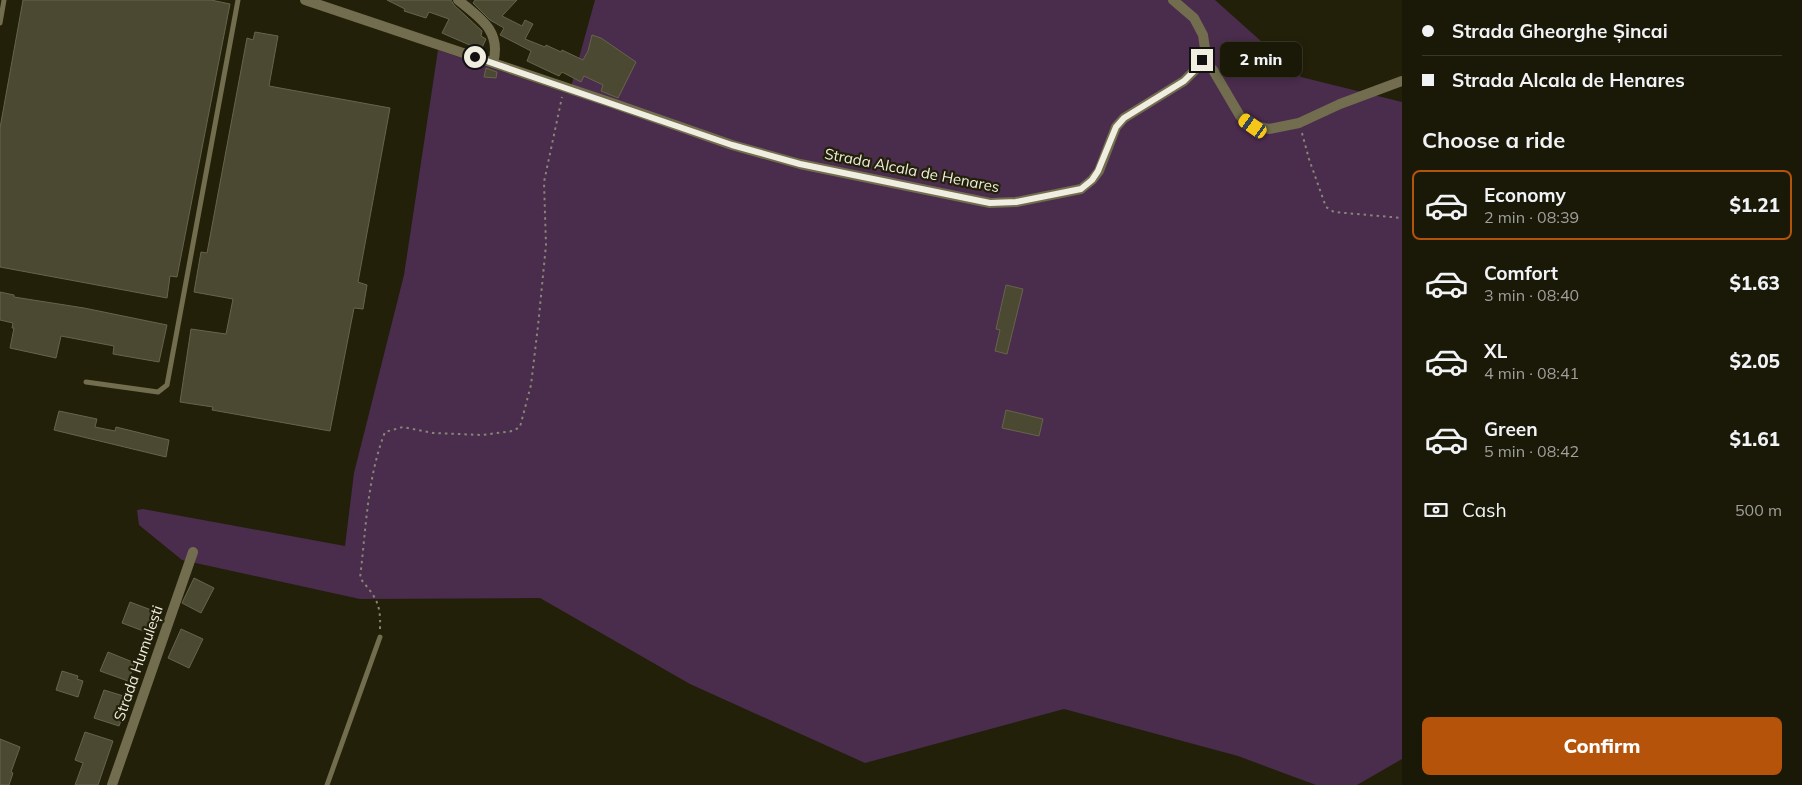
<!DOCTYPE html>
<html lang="en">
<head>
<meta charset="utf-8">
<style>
  body { margin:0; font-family:Mulish,sans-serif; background:#272515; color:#f1f3f6; height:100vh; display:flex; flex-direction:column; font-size:19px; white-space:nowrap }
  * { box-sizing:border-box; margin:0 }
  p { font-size:16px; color:#9fa09b }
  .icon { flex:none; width:28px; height:28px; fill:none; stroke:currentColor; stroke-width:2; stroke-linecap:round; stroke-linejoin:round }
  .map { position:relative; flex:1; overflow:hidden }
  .sheet { display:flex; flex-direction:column; background:#1a1807; width:400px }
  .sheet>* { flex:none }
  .hud { display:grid; align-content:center; height:110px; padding:0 20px; background:#1a1807 }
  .end { position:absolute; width:22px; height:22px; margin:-11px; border:6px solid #efeee0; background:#111; box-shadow:0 0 0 2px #111 }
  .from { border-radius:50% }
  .bubble { position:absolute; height:35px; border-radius:8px; background:#1a1807; box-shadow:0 2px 8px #0003,0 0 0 1px #383728; font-size:16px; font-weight:800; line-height:35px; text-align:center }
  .car { position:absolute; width:15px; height:30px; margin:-15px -8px; border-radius:6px; box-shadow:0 0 4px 1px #0007; background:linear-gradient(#f5c518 24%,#345 0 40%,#f5c518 0 76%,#345 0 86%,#f5c518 0) }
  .hud b { display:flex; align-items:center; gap:18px; height:48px; font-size:19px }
  .hud b+b { border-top:1px solid #383728 }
  .hud i { width:12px; height:12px; background:#f1f3f6 }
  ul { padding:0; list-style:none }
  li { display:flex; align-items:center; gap:15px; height:70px; margin:0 10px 8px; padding:0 10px; border:2px solid transparent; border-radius:8px }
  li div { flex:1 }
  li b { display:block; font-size:19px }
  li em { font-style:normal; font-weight:800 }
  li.selected { border-color:#b45309 }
  li>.icon { width:45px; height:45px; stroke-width:1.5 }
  h2 { padding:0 20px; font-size:22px; line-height:60px }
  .pay { display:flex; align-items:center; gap:12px; height:55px; padding:0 20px; font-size:19px }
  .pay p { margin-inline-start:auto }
  .cta { display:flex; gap:10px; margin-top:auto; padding:10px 20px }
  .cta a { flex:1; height:58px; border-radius:8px; background:#b45309; color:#fff; font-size:20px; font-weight:800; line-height:58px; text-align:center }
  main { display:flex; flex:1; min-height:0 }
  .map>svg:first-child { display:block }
  .green { fill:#4a2c4d }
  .building { fill:#4c4932; stroke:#66644b }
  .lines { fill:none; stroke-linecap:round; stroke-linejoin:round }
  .path { stroke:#878573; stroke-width:2; stroke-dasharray:2.5 4; stroke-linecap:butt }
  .lane { stroke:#716d4e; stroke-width:5 }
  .street { stroke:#716d4e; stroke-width:10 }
  .route { stroke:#efeee0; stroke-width:6 }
  .labels { text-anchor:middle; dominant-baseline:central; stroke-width:4.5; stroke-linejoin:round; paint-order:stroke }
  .street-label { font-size:15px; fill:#efeee0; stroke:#222009 }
</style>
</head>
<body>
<main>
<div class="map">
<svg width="1402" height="785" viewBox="0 0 1402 785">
  <rect width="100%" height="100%" fill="#222009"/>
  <!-- green -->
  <path class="green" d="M 595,0 L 1215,0 L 1301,77 L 1402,102 L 1402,759 L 1357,785 L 1316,785 L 1238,756 L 1064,709 L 865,763 L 690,684 L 540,598 L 360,599 L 182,560 L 139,525 L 137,510 L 143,509 L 345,546 L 354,473 L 404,275 L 438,50 L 569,94 Z"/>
  <!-- building -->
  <path class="building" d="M 23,0 L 211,0 L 230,4 L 177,277 L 170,276 L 167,298 L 0,267 L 0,128 Z
    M 387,0 L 451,0 L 454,5 L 482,31 L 481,36 L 486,39 L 481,50 L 442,33 L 449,19 L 429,12 L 426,18 L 404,11 L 405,9 Z
    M 475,0 L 517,0 L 502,16 L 522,26 L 525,20 L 533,24 L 525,39 L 545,47 L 546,45 L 561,52 L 562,50 L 583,60 L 588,51 L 592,35 L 601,38 L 636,62 L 618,98 L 601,91 L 603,85 L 584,76 L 581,82 L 562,72 L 559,76 L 527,61 L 531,51 L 500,35 L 504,28 L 490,20 L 473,3 Z
    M 255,32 L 278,36 L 269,86 L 390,108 L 358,282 L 367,285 L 363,309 L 354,308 L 330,431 L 212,410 L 213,407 L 180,402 L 191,329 L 226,334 L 233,299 L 194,292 L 201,252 L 207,253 L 247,38 L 253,40 Z
    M 486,68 L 497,72 L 496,78 L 484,77 Z
    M 1006,285 L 1023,289 L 1007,354 L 995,351 L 1000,330 L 996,329 Z
    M 0,292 L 14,295 L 14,297 L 84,308 L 167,325 L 159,362 L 113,354 L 114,346 L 61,336 L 56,358 L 10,348 L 14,328 L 12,328 L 13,323 L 0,320 Z
    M 1006,410 L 1043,419 L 1039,436 L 1002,428 Z
    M 59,411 L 97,419 L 95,427 L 115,431 L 116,427 L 169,440 L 166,457 L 54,430 Z
    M 194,578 L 214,588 L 201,613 L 182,603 Z
    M 130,602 L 154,611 L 146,632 L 122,623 Z
    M 181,629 L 203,639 L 189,668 L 168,658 Z
    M 108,652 L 135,663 L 128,681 L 100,671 Z
    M 62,671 L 78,676 L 77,679 L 83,681 L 78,697 L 56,690 Z
    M 104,690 L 130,698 L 119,726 L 94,718 Z
    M 85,732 L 113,741 L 98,785 L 75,785 L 83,763 L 75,760 Z
    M 0,739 L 20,747 L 11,772 L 13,773 L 9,785 L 0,785 Z"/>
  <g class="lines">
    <!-- path -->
    <path class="path" d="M 1302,133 L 1309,159 L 1326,207 L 1334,212 L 1402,218
      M 380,629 C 381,603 376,598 360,578 C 366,530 367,478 385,432 L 403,427 L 433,433 L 482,435 L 513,431 L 520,427 L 531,385 L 538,326 L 546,245 L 544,182 L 562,97"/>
    <!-- lane -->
    <path class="lane" d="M 0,23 L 4,0
      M 86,382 L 158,392 L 167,385 L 238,0
      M 327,785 L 380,637"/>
    <!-- street -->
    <path class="street" d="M 305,0 L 612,103 L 732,145 L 800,164 L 990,203 L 1016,202 L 1081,189 L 1092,180 L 1099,171 L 1116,127 L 1124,118 L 1184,81 L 1196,69 L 1202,59 L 1205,49 L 1203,35 L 1194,18 L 1173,0
      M 458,0 C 480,18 502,31 493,63
      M 1202,59 L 1213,70 L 1240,116 L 1253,125 L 1269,129 L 1299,123 L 1340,104 L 1402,81
      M 112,785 L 193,552"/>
  </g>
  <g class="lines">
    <!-- route -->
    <path class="route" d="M 475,57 L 732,145 L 800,164 L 990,203 L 1016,202 L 1081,189 L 1092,180 L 1098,171 L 1116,127 L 1124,118 L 1184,81 L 1196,69 L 1202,60"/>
  </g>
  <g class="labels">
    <!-- street labels -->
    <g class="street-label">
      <text transform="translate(912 170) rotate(11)">Strada Alcala de Henares</text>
      <text transform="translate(138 663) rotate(-71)">Strada Humulești</text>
    </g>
  </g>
</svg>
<i class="end from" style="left:475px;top:57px"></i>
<i class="end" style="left:1202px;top:60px"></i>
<div class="bubble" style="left:1220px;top:42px;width:82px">2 min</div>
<i class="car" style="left:1253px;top:126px;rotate:305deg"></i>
</div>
<section class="sheet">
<div class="hud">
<b><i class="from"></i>Strada Gheorghe Șincai</b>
<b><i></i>Strada Alcala de Henares</b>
</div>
<h2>Choose a ride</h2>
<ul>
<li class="selected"><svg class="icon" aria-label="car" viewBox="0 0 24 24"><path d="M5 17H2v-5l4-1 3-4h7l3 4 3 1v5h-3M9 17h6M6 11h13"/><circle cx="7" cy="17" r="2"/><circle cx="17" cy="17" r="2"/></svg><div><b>Economy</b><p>2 min · 08:39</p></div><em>$1.21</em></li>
<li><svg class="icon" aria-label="car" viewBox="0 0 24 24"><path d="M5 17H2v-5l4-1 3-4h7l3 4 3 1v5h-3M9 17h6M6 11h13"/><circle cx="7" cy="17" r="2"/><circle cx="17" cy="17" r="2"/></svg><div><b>Comfort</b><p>3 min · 08:40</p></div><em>$1.63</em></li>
<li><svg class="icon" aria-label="car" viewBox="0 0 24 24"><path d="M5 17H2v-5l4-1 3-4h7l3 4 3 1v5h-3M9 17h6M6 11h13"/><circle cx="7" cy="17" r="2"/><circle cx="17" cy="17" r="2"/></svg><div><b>XL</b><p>4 min · 08:41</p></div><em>$2.05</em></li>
<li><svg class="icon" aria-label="car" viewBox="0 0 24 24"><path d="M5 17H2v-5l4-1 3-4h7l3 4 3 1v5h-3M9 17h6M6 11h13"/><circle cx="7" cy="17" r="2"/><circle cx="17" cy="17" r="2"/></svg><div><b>Green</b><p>5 min · 08:42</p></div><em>$1.61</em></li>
</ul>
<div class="pay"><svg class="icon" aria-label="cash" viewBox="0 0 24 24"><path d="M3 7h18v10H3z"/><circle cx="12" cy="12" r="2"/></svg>Cash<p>500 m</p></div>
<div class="cta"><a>Confirm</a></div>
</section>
</main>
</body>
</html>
